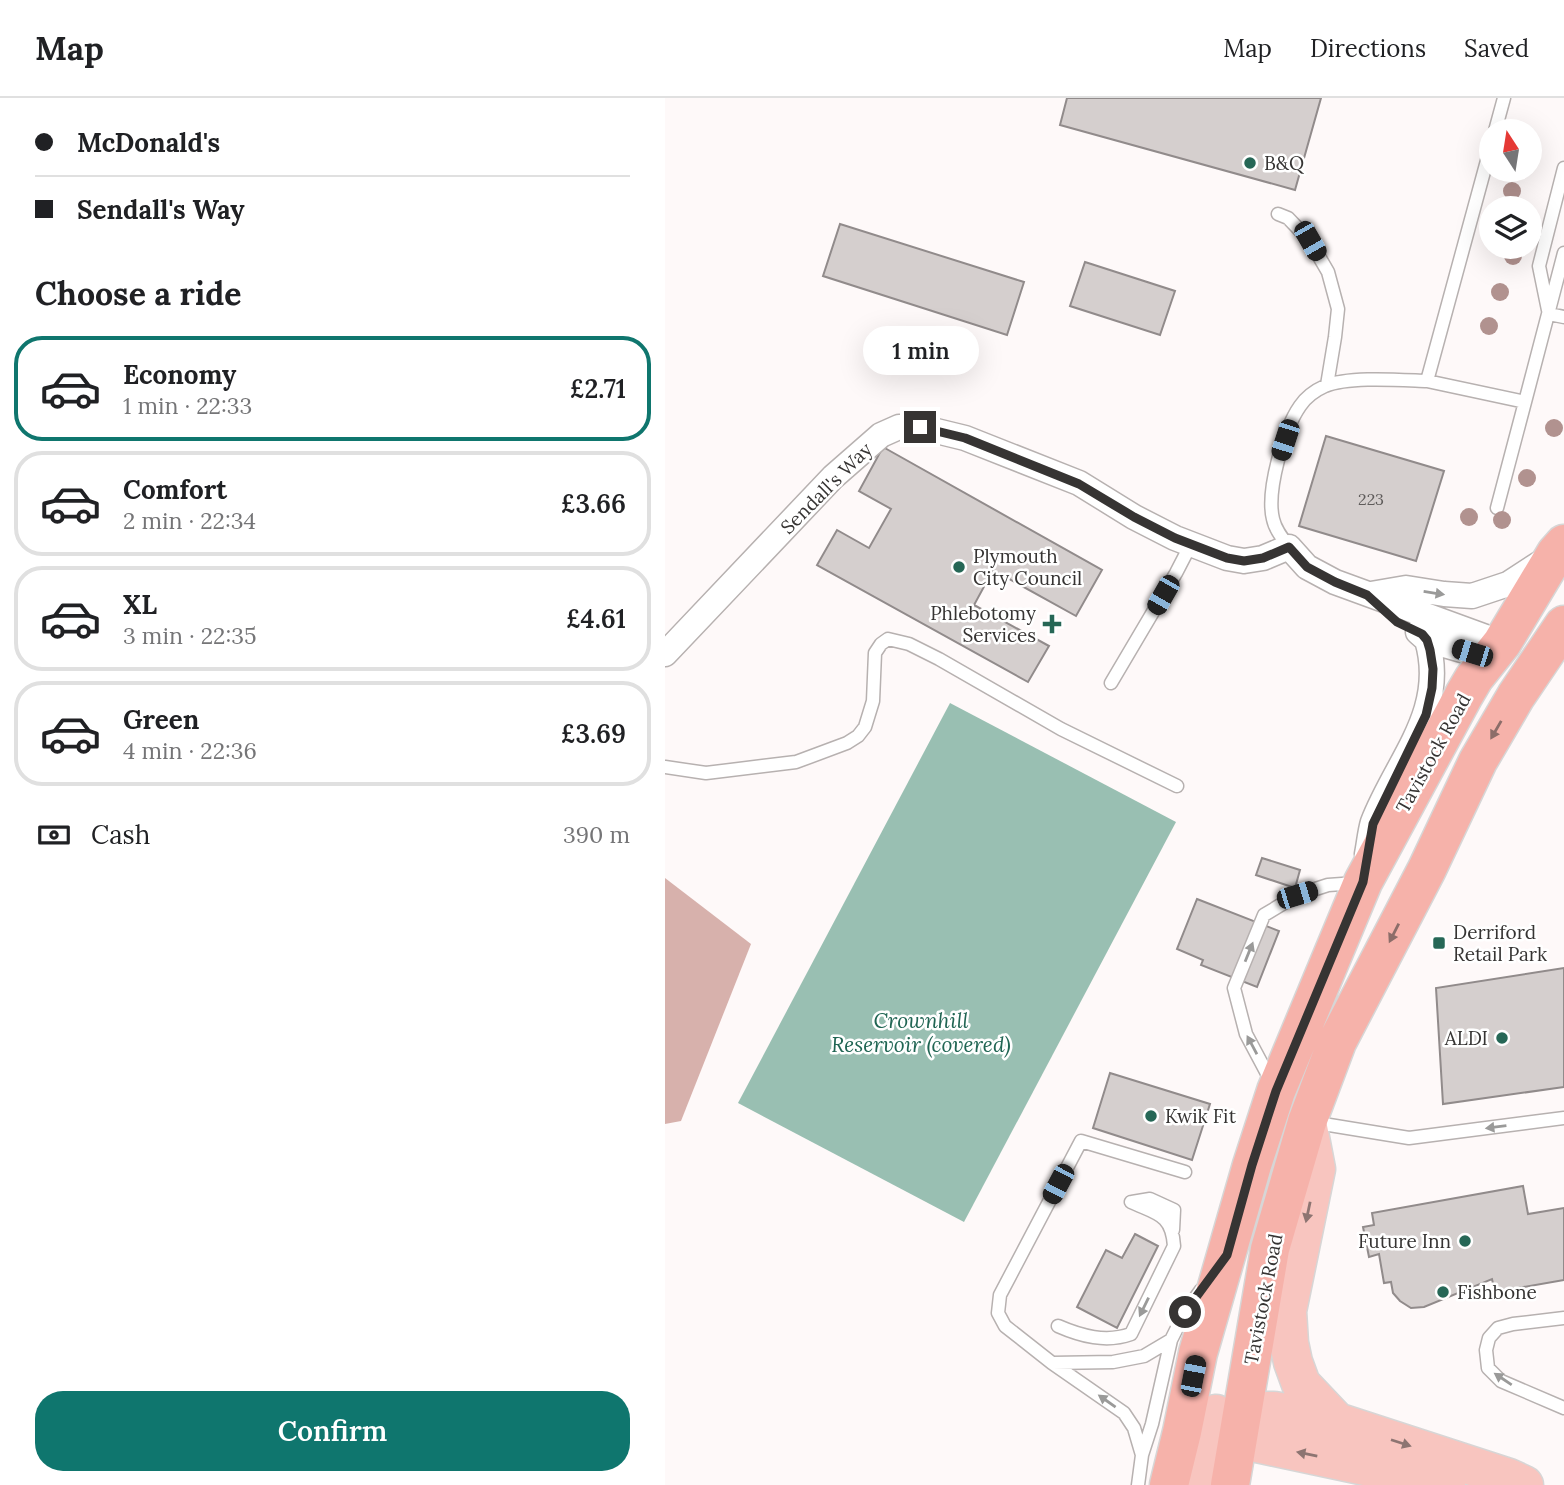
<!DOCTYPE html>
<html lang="en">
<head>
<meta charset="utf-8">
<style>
  body { margin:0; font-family:Lora,serif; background:#f2f2f2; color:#202124; height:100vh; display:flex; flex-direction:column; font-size:26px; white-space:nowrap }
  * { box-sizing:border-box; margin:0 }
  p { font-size:23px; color:#757577 }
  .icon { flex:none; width:38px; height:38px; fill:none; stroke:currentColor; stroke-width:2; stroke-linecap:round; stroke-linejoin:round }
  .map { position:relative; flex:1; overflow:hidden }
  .drawer { display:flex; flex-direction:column; background:#fff; width:665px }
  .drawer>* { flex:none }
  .banner { display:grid; align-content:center; height:154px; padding:0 35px; background:#fff }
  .needle { width:46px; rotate:348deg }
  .fabs { position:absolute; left:814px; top:21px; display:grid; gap:14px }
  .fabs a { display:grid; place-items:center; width:63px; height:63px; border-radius:50%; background:#fff; box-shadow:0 7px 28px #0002; font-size:35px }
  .end { position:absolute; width:32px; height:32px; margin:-16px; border:9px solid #363433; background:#fff; box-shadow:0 0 0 4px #fff }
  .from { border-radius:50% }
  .bubble { position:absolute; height:49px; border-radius:24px; background:#fff; box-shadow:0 7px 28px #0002; font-size:23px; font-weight:600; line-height:49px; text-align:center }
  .car { position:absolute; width:21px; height:42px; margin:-21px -10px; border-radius:9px; box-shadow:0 0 5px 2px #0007; background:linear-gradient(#222 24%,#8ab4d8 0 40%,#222 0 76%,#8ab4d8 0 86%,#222 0) }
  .banner b { display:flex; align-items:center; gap:24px; height:66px; font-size:26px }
  .banner b+b { border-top:2px solid #e0e0e0 }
  .banner i { width:18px; height:18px; background:#202124 }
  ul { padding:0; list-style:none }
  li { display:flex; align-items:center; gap:21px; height:105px; margin:0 14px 10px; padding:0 21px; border:4px solid #e0e0e0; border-radius:28px }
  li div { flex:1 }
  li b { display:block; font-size:26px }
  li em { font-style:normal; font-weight:600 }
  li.active { border-color:#0f766e }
  li>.icon { width:63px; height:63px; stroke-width:1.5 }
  h2 { padding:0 35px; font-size:32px; line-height:84px }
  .pay { display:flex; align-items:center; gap:18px; height:77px; padding:0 35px; font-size:26px }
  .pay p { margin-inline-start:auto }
  .primary-button { display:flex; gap:14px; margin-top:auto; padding:14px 35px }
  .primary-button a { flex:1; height:80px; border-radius:28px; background:#0f766e; color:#fff; font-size:28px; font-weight:600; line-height:80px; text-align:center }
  header { display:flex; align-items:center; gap:42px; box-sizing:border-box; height:98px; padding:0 35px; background:#fff; border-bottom:2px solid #e0e0e0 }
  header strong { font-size:33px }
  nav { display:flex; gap:38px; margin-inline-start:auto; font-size:24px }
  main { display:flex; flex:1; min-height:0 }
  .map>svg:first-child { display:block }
  .forest { fill:#d7b1ac }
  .water { fill:#99bfb2 }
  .building { fill:#d5cfce; stroke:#918b8b; stroke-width:2 }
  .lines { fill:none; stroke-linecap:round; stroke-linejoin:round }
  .service-casing { stroke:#b7b1b0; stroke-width:15 }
  .minor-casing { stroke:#b7b1b0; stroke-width:27 }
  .primary-casing { stroke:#d7d6d6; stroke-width:41 }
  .trunk-casing { stroke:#d7d6d6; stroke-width:41 }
  .service { stroke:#fff; stroke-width:12 }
  .minor { stroke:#fff; stroke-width:24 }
  .primary { stroke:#f8c5bf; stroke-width:38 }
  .trunk { stroke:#f6b2aa; stroke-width:38 }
  .tree { fill:#b1928f }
  .oneway { fill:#9a9a99 }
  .oneway2 { fill:#8c6d69 }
  .oneway3 { fill:#8d7572 }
  .route { stroke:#363433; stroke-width:9 }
  .poi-dot { fill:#266756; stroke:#fff; stroke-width:2.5 }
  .labels { text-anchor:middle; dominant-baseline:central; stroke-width:5; stroke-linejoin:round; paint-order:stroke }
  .number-label { font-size:16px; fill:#5e5b5a }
  .poi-label { font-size:19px; fill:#363433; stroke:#fff; text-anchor:start }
  .street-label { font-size:19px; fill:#363433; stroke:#fff }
  .water-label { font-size:21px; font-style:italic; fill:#206553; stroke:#fff }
</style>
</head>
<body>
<header>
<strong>Map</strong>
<nav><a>Map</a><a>Directions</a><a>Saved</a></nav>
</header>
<main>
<section class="drawer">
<div class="banner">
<b><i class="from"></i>McDonald's</b>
<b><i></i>Sendall's Way</b>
</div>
<h2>Choose a ride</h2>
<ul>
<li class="active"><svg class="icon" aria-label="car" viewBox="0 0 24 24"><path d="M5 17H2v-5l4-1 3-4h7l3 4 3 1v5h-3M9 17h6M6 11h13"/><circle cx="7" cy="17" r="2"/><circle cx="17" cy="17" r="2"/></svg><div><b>Economy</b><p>1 min · 22:33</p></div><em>£2.71</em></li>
<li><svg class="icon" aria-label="car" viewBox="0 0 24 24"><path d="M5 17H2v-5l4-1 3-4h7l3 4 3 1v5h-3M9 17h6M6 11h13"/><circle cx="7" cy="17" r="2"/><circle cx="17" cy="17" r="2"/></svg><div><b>Comfort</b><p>2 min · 22:34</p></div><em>£3.66</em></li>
<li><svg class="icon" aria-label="car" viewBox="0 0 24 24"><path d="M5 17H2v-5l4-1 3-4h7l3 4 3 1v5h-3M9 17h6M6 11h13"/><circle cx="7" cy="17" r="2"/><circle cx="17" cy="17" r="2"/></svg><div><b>XL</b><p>3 min · 22:35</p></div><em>£4.61</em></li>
<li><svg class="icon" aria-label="car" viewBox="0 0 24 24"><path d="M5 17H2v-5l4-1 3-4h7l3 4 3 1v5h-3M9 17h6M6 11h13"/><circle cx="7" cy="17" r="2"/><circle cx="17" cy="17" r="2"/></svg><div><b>Green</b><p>4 min · 22:36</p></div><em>£3.69</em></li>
</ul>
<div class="pay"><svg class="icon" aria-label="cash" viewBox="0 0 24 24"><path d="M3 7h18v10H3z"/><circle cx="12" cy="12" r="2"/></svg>Cash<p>390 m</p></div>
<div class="primary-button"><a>Confirm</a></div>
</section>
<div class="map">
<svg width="899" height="1387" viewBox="0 0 899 1387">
  <rect width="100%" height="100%" fill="#fef9f9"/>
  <!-- forest -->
  <path class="forest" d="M 0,780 L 86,846 L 16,1023 L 0,1026 Z"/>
  <!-- water -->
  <path class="water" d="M 285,605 L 511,724 L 299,1124 L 73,1005 Z"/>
  <!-- building -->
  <path class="building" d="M 402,0 L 656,0 L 630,92 L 395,27 Z
    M 175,126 L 359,184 L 342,237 L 158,178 Z
    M 420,164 L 510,193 L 495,237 L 405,208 Z
    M 661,338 L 779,373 L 751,463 L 634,428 Z
    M 218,349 L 437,472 L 411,518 L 328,472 L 309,507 L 384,548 L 363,584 L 152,467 L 172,432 L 204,450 L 226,411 L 194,393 Z
    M 597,760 L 635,772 L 630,790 L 591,777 Z
    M 532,801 L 614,833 L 592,889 L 536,867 L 538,862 L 512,851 Z
    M 899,870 L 899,989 L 778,1006 L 771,890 Z
    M 445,975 L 545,1006 L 527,1062 L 428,1030 Z
    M 858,1088 L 863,1116 L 899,1110 L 899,1182 L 830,1194 L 827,1181 L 759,1209 L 746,1210 L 735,1203 L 728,1195 L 726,1184 L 719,1185 L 714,1156 L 704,1159 L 698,1129 L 709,1127 L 707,1115 Z
    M 470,1136 L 493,1148 L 452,1230 L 412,1209 L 441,1152 L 457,1160 Z"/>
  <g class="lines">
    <!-- service casing -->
    <g class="service-casing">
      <path id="service" d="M 830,33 L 839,0
        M 613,116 L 623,120 L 645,143 L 663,174 L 673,211 L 670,239 L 662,287
        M 883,212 L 874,168 L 899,70
        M 884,216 L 899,219
        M 762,283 L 860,304 L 832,410
        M 860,304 L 899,155
        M 624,449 C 617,440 610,431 608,421 C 601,393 619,331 635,308 C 641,299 651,292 660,288 C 684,278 735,282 762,283 L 826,48
        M 446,585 L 511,475 L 526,446
        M 0,669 L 41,675 L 131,664 L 182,645 L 193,638 L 200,629 L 208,603 L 210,555 L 216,546 L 223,541 L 244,546 L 274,561 L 396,631 L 512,688
        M 606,983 L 581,936 L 569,890 L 599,817 L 632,797 L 663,787 L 691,785
        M 646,1024 L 744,1040 L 899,1020
        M 467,1104 L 485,1101 L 509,1112 L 508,1132
        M 899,1220 L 848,1226 L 833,1230 L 824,1240 L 821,1252 L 823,1270 L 836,1283 L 899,1310
        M 393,1228 C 416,1238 441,1245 466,1236 L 509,1148 C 507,1116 492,1116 466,1104
        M 388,1265 L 448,1264 L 479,1258 L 506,1242 L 520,1214 L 536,1192
        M 477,1357 L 469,1330 L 459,1315 L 387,1265 L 340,1228 L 333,1215 L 335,1197 L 416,1043 L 520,1074
        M 473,1387 L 477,1357 L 487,1326 L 506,1242"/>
    </g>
    <!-- minor casing -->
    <g class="minor-casing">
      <path id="minor" d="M 706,496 L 741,490 L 779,496 L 807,498 L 843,486 L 880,462
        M 753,534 L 762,542 L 807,555 L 836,546
        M 0,556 L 168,379 L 216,337 L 234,329 L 255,329 L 300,340 L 414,385 L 469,419 L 510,440 L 562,460 L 579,463 L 598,460 L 624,449 L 642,469 L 670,484 L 837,545
        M 702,756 C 704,746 705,734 708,724 C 732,662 783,613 762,542"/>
    </g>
    <!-- primary casing -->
    <g class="primary-casing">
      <path id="primary" d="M 642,1024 L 651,1071 L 622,1213 L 624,1245 L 628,1264 L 636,1286 L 672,1324
        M 551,1316 L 555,1324 L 573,1341 L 766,1382 L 781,1387
        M 536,1387 L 545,1346 L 555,1324 L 577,1313 L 609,1313 L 672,1324 L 844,1380 L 859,1387"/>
    </g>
    <!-- trunk casing -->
    <g class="trunk-casing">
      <path id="trunk" d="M 504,1387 L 517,1334 L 533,1255 L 587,1067 L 611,993 L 698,784 L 799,597 L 809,580 L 837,545 L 891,455 L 899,446
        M 565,1387 L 605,1151 L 642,1024 L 672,944 L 762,771 L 813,663 L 851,598 L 899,527"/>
    </g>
    <!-- service -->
    <use href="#service" class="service"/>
    <!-- minor -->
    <use href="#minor" class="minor"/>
    <!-- primary -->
    <use href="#primary" class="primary"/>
    <!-- trunk -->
    <use href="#trunk" class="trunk"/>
  </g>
  <!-- trees -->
  <g class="tree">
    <circle cx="847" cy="93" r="9"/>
    <circle cx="848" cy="158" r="9"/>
    <circle cx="835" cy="194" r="9"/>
    <circle cx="824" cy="228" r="9"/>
    <circle cx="889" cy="330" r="9"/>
    <circle cx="862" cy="380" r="9"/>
    <circle cx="804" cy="419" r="9"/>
    <circle cx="837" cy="422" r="9"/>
  </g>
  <!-- one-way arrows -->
  <defs><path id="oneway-solid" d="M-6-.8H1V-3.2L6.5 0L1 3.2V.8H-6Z" transform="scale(1.75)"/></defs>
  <g class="oneway">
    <use href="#oneway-solid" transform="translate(769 495) rotate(9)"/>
    <use href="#oneway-solid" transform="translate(584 854) rotate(-68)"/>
    <use href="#oneway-solid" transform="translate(587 947) rotate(-118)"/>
    <use href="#oneway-solid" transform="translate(831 1029) rotate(173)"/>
    <use href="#oneway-solid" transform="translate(479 1209) rotate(116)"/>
    <use href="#oneway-solid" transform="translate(838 1281) rotate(-146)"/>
    <use href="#oneway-solid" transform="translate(442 1303) rotate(-145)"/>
  </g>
  <g class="oneway2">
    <use href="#oneway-solid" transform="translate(831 632) rotate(120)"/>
    <use href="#oneway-solid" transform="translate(729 835) rotate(117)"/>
  </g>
  <g class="oneway3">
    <use href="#oneway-solid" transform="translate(643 1114) rotate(102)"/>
    <use href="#oneway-solid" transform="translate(736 1345) rotate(18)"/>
    <use href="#oneway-solid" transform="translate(642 1356) rotate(-169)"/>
  </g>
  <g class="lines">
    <!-- route -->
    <path class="route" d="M 255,329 L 300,340 L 414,386 L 469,419 L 510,440 L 562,460 L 579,463 L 598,460 L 624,449 L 642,469 L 670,484 L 702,497 L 732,524 L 757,536 L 762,542 L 765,552 L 768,571 L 767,590 L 761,617 L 708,726 L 698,784 L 611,993 L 587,1067 L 562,1157 L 520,1214"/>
  </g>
  <!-- markers -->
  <g class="poi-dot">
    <circle cx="585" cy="65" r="7"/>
    <circle cx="294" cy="469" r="7"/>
    <path d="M383.5 515.5h7v7h7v7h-7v7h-7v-7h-7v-7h7z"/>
    <rect x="767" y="838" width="14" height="14" rx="3.5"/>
    <circle cx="837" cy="940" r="7"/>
    <circle cx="486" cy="1018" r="7"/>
    <circle cx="800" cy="1143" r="7"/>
    <circle cx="778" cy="1194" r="7"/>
  </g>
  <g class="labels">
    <!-- number labels -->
    <g class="number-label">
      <text x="706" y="401">223</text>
    </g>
    <!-- poi labels -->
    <g class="poi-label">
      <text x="599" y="65">B&amp;Q</text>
      <text x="308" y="458">Plymouth<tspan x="308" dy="22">City Council</tspan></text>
      <text x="371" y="515" text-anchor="end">Phlebotomy<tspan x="371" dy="22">Services</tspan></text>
      <text x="788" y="834">Derriford<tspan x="788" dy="22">Retail Park</tspan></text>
      <text x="823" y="940" text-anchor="end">ALDI</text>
      <text x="500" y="1018">Kwik Fit</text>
      <text x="786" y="1143" text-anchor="end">Future Inn</text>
      <text x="792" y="1194">Fishbone</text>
    </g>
    <!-- street labels -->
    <g class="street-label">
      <text transform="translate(161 390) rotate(-45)">Sendall's Way</text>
      <text transform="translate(768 655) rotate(-61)">Tavistock Road</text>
      <text transform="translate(598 1201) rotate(-79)">Tavistock Road</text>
    </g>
    <!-- water labels -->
    <g class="water-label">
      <text x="256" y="922">Crownhill<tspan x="256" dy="24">Reservoir (covered)</tspan></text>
    </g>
  </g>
</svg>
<div class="fabs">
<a><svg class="needle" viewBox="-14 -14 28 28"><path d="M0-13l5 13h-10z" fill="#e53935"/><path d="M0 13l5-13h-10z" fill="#757577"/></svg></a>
<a><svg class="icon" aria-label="layers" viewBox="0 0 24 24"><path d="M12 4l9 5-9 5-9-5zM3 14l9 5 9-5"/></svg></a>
</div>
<i class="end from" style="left:520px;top:1214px"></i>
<i class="end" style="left:255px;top:329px"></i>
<div class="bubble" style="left:198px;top:228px;width:116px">1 min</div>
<i class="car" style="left:645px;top:143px;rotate:150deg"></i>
<i class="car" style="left:620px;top:342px;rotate:198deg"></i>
<i class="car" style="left:498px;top:497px;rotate:210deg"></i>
<i class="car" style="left:807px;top:555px;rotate:287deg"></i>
<i class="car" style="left:632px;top:797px;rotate:73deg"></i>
<i class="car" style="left:393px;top:1086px;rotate:208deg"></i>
<i class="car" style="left:528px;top:1278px;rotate:11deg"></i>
</div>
</main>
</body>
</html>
